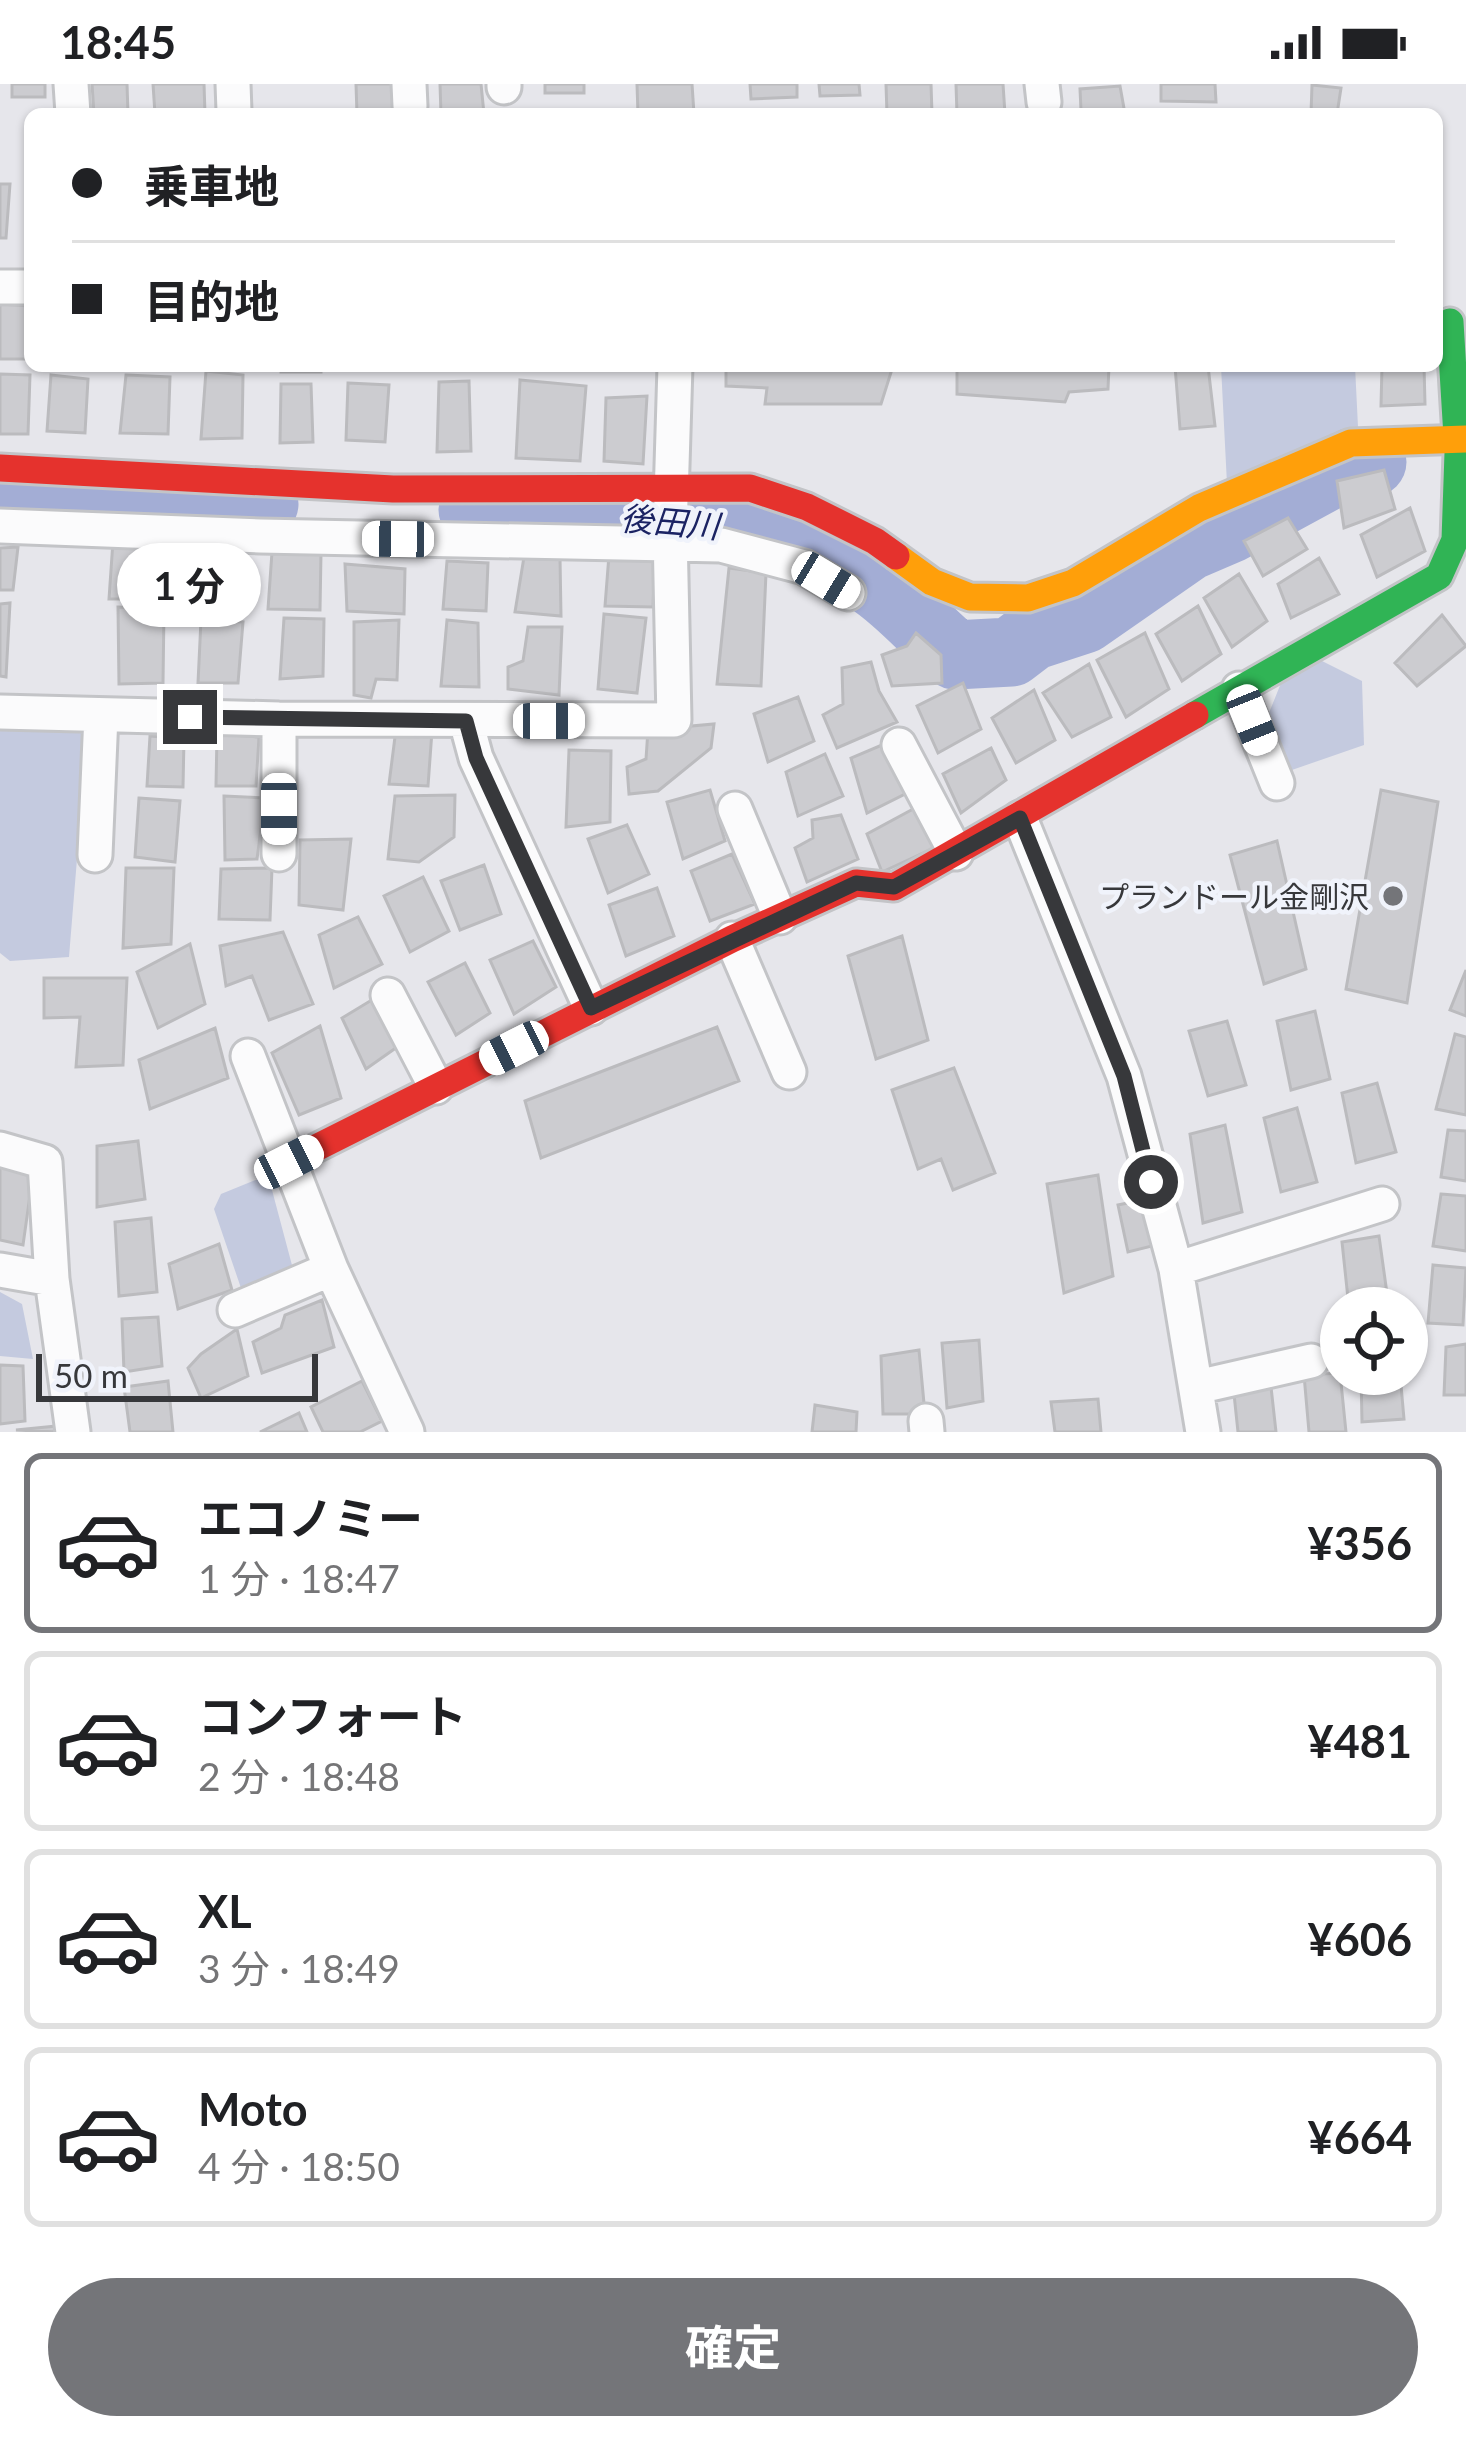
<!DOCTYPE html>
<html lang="ja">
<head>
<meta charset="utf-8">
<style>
  body { margin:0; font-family:Lato,"Noto Sans JP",sans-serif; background:#f2f2f2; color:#202124; height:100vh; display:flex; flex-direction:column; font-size:45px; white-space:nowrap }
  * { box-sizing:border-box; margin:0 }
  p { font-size:39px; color:#757577 }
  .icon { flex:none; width:66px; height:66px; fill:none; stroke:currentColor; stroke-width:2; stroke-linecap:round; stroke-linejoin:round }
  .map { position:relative; height:1348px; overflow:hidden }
  .panel { display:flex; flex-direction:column; background:#fff; flex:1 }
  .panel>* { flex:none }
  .banner { position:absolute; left:24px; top:24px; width:1419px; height:264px; border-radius:18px; box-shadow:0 3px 9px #0004; display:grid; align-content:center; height:264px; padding:0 48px; background:#fff }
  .buttons { position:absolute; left:1320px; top:1203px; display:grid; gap:24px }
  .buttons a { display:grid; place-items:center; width:108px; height:108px; border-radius:50%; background:#fff; box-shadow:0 3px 9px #0004; font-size:60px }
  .scale { position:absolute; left:36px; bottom:30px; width:282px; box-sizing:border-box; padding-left:12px; border:6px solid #37383b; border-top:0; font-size:33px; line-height:42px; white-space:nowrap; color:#37383b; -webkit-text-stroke:9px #f0f3fb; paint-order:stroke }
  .end { position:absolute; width:54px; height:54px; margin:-27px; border:15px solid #37383b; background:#fff; box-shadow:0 0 0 6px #fff }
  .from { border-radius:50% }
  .bubble { position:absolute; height:84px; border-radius:42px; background:#fff; box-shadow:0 3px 9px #0004; font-size:39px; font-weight:700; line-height:84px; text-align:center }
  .car { position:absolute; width:36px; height:72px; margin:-36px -18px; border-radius:15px; box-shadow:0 0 9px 3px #0007; background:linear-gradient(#fff 24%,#345 0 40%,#fff 0 76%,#345 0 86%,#fff 0) }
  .banner b { display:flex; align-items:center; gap:42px; height:114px; font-size:45px }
  .banner b+b { border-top:3px solid #e0e0e0 }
  .banner i { width:30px; height:30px; background:#202124 }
  ul { padding:21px 0 0; list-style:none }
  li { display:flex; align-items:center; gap:36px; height:180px; margin:0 24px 18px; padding:0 24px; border:6px solid #e0e0e0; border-radius:18px }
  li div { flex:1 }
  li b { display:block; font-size:45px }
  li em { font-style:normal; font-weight:700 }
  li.selected { border-color:#747579 }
  li>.icon { width:108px; height:108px; stroke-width:1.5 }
  .cta { display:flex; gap:24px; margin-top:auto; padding:24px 48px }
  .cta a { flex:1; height:138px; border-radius:72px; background:#747579; color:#fff; font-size:48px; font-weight:700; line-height:138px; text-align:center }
  .status { display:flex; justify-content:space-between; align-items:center; height:84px; padding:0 60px; background:#fff; direction:ltr }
  .status svg { height:33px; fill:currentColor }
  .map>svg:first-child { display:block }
  .green { fill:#c4cadf }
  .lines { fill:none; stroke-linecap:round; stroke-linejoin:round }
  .river { stroke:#a3add5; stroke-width:69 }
  .building { fill:#ccccd0; stroke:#bbbbbe; stroke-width:3 }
  .street-casing { stroke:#c3c4c7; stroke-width:39 }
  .fast-casing { stroke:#c3c4c7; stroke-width:33 }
  .slow-casing { stroke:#c3c4c7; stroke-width:33 }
  .jam-casing { stroke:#c3c4c7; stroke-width:33 }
  .street { stroke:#fbfbfc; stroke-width:33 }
  .fast { stroke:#30b455; stroke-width:27 }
  .slow { stroke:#ff9f0a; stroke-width:27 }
  .jam { stroke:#e5322d; stroke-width:27 }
  .route { stroke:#37383b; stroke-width:15 }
  .poi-dot { fill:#747579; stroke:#f0f3fb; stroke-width:4.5 }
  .labels { text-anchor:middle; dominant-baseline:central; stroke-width:9; stroke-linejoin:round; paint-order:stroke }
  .poi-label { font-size:30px; fill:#37383b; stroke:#f0f3fb; text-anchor:end }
  .water-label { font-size:33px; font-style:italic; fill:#1b2363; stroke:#f0f3fb }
</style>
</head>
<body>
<div class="status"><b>18:45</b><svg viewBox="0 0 49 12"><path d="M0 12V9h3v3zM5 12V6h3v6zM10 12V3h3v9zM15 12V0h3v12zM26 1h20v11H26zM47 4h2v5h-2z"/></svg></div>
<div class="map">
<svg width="1466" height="1348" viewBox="0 0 1466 1348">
  <rect width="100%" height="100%" fill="#e6e6eb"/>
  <!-- green -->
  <path class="green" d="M 1221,282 L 1355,282 L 1358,343 L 1227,400 Z
    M 1314,573 L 1362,597 L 1364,661 L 1289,687 L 1269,629 L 1281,599 Z
    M 0,640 L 88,640 L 69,873 L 10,877 L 0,869 Z
    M 268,1091 L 293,1185 L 242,1207 L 214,1125 L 221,1110 Z
    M 0,1208 L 22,1220 L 33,1275 L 0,1272 Z"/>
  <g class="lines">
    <!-- river -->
    <path class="river" d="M 0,412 L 264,420
      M 473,426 C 608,430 747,418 865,493 C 898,514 925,546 955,571 L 1011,568 L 1032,552 L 1084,535 L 1189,462 L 1231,444 L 1353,378 L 1372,378"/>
  </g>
  <!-- building -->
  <path class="building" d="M 12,0 L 45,0 L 45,13 L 12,13 Z
    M 92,0 L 127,0 L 128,30 L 94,30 Z
    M 153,0 L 204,0 L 205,30 L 155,30 Z
    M 356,0 L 393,0 L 396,30 L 357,30 Z
    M 440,0 L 481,0 L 484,30 L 441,30 Z
    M 545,0 L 584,0 L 584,9 L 545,9 Z
    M 637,0 L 692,0 L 694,30 L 638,30 Z
    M 750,0 L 797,0 L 797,13 L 751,15 Z
    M 819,0 L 859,0 L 860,11 L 820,12 Z
    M 886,0 L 931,0 L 932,30 L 887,30 Z
    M 956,0 L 1003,0 L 1005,30 L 957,30 Z
    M 1161,0 L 1215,0 L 1216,18 L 1161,17 Z
    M 1312,1 L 1341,4 L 1337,30 L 1311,30 Z
    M 1120,2 L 1125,30 L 1061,30 L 1081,26 L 1080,5 Z
    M 0,100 L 10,100 L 6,154 L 0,154 Z
    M 0,220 L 30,222 L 30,275 L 0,275 Z
    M 281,282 L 321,282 L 321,288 L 281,288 Z
    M 726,282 L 893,282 L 881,320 L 765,320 L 767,304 L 726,302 Z
    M 957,282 L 1109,282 L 1108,305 L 1069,308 L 1065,318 L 957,310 Z
    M 1175,282 L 1208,282 L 1215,342 L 1180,345 Z
    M 1382,282 L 1424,282 L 1425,320 L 1381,322 Z
    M 206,287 L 243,291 L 242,354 L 201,355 Z
    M 0,290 L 30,291 L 28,350 L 0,350 Z
    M 51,291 L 88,295 L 85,349 L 47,347 Z
    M 126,291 L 170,293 L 168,350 L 120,349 Z
    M 520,296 L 586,302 L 580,377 L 516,374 Z
    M 469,297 L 471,367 L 437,368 L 439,298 Z
    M 348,299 L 389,301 L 385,358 L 346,356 Z
    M 281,300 L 311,300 L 313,358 L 280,359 Z
    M 647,312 L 643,380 L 604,377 L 606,314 Z
    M 1384,386 L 1395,425 L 1344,444 L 1337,397 Z
    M 1410,424 L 1425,467 L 1377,493 L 1361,451 Z
    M 1288,434 L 1307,465 L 1263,492 L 1244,457 Z
    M 113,457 L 156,460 L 155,515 L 109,515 Z
    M 18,463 L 13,506 L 0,506 L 0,464 Z
    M 272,468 L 321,469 L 320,526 L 268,525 Z
    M 609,471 L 655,471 L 653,523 L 605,522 Z
    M 211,472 L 244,472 L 243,529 L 205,526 Z
    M 524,473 L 560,474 L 561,532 L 515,528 Z
    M 1319,474 L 1339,510 L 1291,534 L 1278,500 Z
    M 447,477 L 488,479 L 486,527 L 443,525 Z
    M 345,480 L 405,485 L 404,530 L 347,527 Z
    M 729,484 L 766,489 L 761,602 L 717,600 Z
    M 1239,490 L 1267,537 L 1232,563 L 1204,514 Z
    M 10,519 L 6,593 L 0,592 L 0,520 Z
    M 1198,522 L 1221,570 L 1182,597 L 1156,550 Z
    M 118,523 L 164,525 L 163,599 L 119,600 Z
    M 604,530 L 646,534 L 637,609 L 598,605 Z
    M 1442,531 L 1466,562 L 1417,602 L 1395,579 Z
    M 284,534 L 324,535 L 323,592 L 280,595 Z
    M 201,536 L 243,538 L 238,599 L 198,599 Z
    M 399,536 L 397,596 L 376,595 L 371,614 L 354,611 L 354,538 Z
    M 447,536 L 478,539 L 479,603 L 441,602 Z
    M 528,543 L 562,543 L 559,611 L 508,605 L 508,583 L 523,577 Z
    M 916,549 L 941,571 L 942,599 L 892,602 L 882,571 L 907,562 Z
    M 1145,549 L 1169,605 L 1126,633 L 1097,576 Z
    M 871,578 L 879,607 L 897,638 L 837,664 L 823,631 L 843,620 L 842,584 Z
    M 1089,580 L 1111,633 L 1072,653 L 1043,609 Z
    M 963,599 L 981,645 L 938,669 L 917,622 Z
    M 1034,606 L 1055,656 L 1016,679 L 992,634 Z
    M 798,613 L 814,657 L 768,678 L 754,630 Z
    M 714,640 L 711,664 L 658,707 L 629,710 L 627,683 L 646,675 L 648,646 Z
    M 396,645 L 432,647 L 428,702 L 389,700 Z
    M 217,650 L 259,653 L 256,702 L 216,702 Z
    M 150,652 L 184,655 L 183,703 L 147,702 Z
    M 889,658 L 911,707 L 867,729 L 851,674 Z
    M 991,664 L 1006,696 L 961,729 L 943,690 Z
    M 569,666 L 611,667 L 610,738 L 566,743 Z
    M 825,670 L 843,712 L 798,732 L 786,688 Z
    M 710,706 L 725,757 L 683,775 L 667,718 Z
    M 1381,706 L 1438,718 L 1407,919 L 1346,905 Z
    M 455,711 L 454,753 L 419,778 L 388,775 L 395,712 Z
    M 224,712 L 265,714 L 257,775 L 225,776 Z
    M 139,714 L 180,717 L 175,778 L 135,773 Z
    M 915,724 L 936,763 L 882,788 L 867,750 Z
    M 841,731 L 858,775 L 807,798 L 795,764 L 813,754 L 812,736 Z
    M 627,741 L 649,790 L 608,809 L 588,755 Z
    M 351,755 L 343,826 L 299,821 L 300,756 Z
    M 1277,757 L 1306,885 L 1264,900 L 1230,771 Z
    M 732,770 L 755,820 L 710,837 L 691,787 Z
    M 484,781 L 501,830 L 460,846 L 441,797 Z
    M 126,784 L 174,784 L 171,860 L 123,864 Z
    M 272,784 L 270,836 L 219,835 L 221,785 Z
    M 423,793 L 449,847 L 410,868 L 384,812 Z
    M 657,804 L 674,852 L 626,872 L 609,821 Z
    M 358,833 L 382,880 L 334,904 L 319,851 Z
    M 283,848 L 313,920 L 269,936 L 252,892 L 226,902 L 220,862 Z
    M 902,852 L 928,956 L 876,975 L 848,872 Z
    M 533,857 L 556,903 L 514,930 L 490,876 Z
    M 190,860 L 205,920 L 158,944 L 137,888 Z
    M 465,879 L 490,929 L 456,951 L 428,898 Z
    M 1466,886 L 1466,932 L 1450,926 Z
    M 44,894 L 127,894 L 123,981 L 76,983 L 80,933 L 44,934 Z
    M 375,914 L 400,961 L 366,985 L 342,934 Z
    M 1315,927 L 1330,995 L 1291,1006 L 1277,937 Z
    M 1227,937 L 1246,1001 L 1208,1012 L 1189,947 Z
    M 320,942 L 341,1014 L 299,1031 L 272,969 Z
    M 717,943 L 739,997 L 541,1074 L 525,1017 Z
    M 215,944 L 228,994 L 150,1025 L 139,976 Z
    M 1455,950 L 1466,953 L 1466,1031 L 1436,1025 Z
    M 954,984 L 995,1089 L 953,1106 L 941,1075 L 918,1085 L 892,1006 Z
    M 1377,999 L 1396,1068 L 1356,1079 L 1342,1009 Z
    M 1297,1024 L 1317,1098 L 1281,1108 L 1264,1034 Z
    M 1225,1041 L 1242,1128 L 1203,1139 L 1190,1050 Z
    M 1448,1046 L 1466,1047 L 1466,1097 L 1441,1093 Z
    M 138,1057 L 145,1115 L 97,1123 L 97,1062 Z
    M 0,1077 L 34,1083 L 23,1161 L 0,1156 Z
    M 1098,1091 L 1113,1192 L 1064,1209 L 1047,1100 Z
    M 1441,1110 L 1466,1112 L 1466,1167 L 1433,1162 Z
    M 1142,1116 L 1156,1161 L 1128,1168 L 1118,1121 Z
    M 151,1134 L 157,1208 L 119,1212 L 115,1138 Z
    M 1379,1152 L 1389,1224 L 1349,1224 L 1342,1158 Z
    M 219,1160 L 232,1206 L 178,1225 L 169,1180 Z
    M 1433,1181 L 1466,1184 L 1463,1241 L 1428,1239 Z
    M 322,1216 L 334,1263 L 262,1289 L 253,1258 L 281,1244 L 285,1231 Z
    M 158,1233 L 162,1282 L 124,1288 L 122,1235 Z
    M 237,1245 L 248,1292 L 201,1314 L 188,1284 L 201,1270 Z
    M 979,1256 L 983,1317 L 947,1324 L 942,1259 Z
    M 1466,1260 L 1466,1311 L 1444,1311 L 1446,1263 Z
    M 919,1266 L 925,1330 L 883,1330 L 881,1272 Z
    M 0,1281 L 23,1282 L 25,1337 L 0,1340 Z
    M 1340,1289 L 1346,1348 L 1309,1348 L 1304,1291 Z
    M 1361,1290 L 1400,1290 L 1404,1335 L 1362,1338 Z
    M 168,1297 L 173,1348 L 130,1348 L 124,1303 Z
    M 362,1297 L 382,1337 L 360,1348 L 323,1348 L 311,1323 Z
    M 1271,1303 L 1276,1348 L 1238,1348 L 1234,1310 Z
    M 1098,1315 L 1101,1348 L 1055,1348 L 1051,1318 Z
    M 815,1321 L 857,1328 L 856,1348 L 812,1348 Z
    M 299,1329 L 307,1348 L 260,1348 Z
    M 57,1342 L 57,1348 L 16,1346 Z"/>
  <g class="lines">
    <!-- street casing -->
    <g class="street-casing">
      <path id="street" d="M 71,0 L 73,30
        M 233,0 L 234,27
        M 409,0 L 410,22
        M 504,0 L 504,3
        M 1042,0 L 1044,18
        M 0,203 L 30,203
        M 0,442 L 260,452 L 721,461 L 804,483 L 848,509
        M 1239,605 L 1277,699
        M 0,628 L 279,635 L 674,636 L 670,448 L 675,282
        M 466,637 L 476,674 L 591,924
        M 899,661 L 956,769
        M 735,725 L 780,833
        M 1020,734 L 1124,992 L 1176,1185 L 1203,1348
        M 279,770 L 279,635
        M 95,771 L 101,631
        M 732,855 L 789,988
        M 388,911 L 436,1003
        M 248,972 L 331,1185 L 407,1348
        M 0,1065 L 45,1078 L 52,1195 L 73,1348
        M 1176,1185 L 1382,1120
        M 0,1186 L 52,1195
        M 235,1226 L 331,1185
        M 1197,1303 L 1311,1277
        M 926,1337 L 927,1348"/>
    </g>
    <!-- fast casing -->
    <g class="fast-casing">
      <path id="fast" d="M 1195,631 L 1439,492 L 1455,456 L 1458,369 L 1450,238"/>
    </g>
    <!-- slow casing -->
    <g class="slow-casing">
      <path id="slow" d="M 896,472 L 932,498 L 970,513 L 1028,514 L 1073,499 L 1199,424 L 1351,359 L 1466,355"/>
    </g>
    <!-- jam casing -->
    <g class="jam-casing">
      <path id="jam" d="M 0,384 L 393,405 L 750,404 L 807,423 L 875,457 L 896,472
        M 288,1078 L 732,855 L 856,799 L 894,803 L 1195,631"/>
    </g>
    <!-- street -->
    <use href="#street" class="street"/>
    <!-- fast -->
    <use href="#fast" class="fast"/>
    <!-- slow -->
    <use href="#slow" class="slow"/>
    <!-- jam -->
    <use href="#jam" class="jam"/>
  </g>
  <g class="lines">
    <!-- route -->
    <path class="route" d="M 190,633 L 466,637 L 476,674 L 591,924 L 856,799 L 894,803 L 1020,734 L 1124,992 L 1151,1098"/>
  </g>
  <!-- markers -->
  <circle class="poi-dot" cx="1393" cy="812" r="12"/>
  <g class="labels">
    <!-- poi labels -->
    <g class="poi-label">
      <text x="1369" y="812">プランドール金剛沢</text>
    </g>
    <!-- water labels -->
    <g class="water-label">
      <text transform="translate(670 437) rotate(5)">後田川</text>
    </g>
  </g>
</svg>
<div class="buttons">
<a><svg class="icon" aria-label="locate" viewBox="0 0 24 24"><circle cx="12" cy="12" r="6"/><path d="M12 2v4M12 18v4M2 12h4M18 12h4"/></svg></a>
</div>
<div class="scale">50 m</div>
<i class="end from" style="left:1151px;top:1098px"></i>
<i class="end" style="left:190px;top:633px"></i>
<div class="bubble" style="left:117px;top:459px;width:144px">1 分</div>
<i class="car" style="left:398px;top:455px;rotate:271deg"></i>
<i class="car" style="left:826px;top:496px;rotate:121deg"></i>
<i class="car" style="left:1252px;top:636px;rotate:158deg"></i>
<i class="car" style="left:549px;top:637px;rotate:90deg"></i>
<i class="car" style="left:279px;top:725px;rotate:180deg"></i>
<i class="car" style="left:514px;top:964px;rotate:243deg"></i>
<i class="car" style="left:289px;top:1078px;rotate:63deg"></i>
<div class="banner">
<b><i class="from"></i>乗車地</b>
<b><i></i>目的地</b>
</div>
</div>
<section class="panel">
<ul>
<li class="selected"><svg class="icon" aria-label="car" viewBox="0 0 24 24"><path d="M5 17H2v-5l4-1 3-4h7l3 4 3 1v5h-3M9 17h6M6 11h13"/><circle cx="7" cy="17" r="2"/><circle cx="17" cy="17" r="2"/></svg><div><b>エコノミー</b><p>1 分 · 18:47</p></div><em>¥356</em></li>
<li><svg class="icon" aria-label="car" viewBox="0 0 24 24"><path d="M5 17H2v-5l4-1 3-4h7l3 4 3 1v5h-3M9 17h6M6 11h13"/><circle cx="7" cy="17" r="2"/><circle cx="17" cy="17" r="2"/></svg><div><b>コンフォート</b><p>2 分 · 18:48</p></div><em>¥481</em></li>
<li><svg class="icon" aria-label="car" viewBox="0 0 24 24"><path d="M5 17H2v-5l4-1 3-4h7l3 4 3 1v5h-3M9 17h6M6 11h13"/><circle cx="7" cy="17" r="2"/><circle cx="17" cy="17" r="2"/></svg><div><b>XL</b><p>3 分 · 18:49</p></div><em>¥606</em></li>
<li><svg class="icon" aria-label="car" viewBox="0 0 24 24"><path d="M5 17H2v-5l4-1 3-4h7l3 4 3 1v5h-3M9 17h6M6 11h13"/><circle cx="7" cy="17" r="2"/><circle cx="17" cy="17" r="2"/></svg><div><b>Moto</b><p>4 分 · 18:50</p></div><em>¥664</em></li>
</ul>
<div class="cta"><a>確定</a></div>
</section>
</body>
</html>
